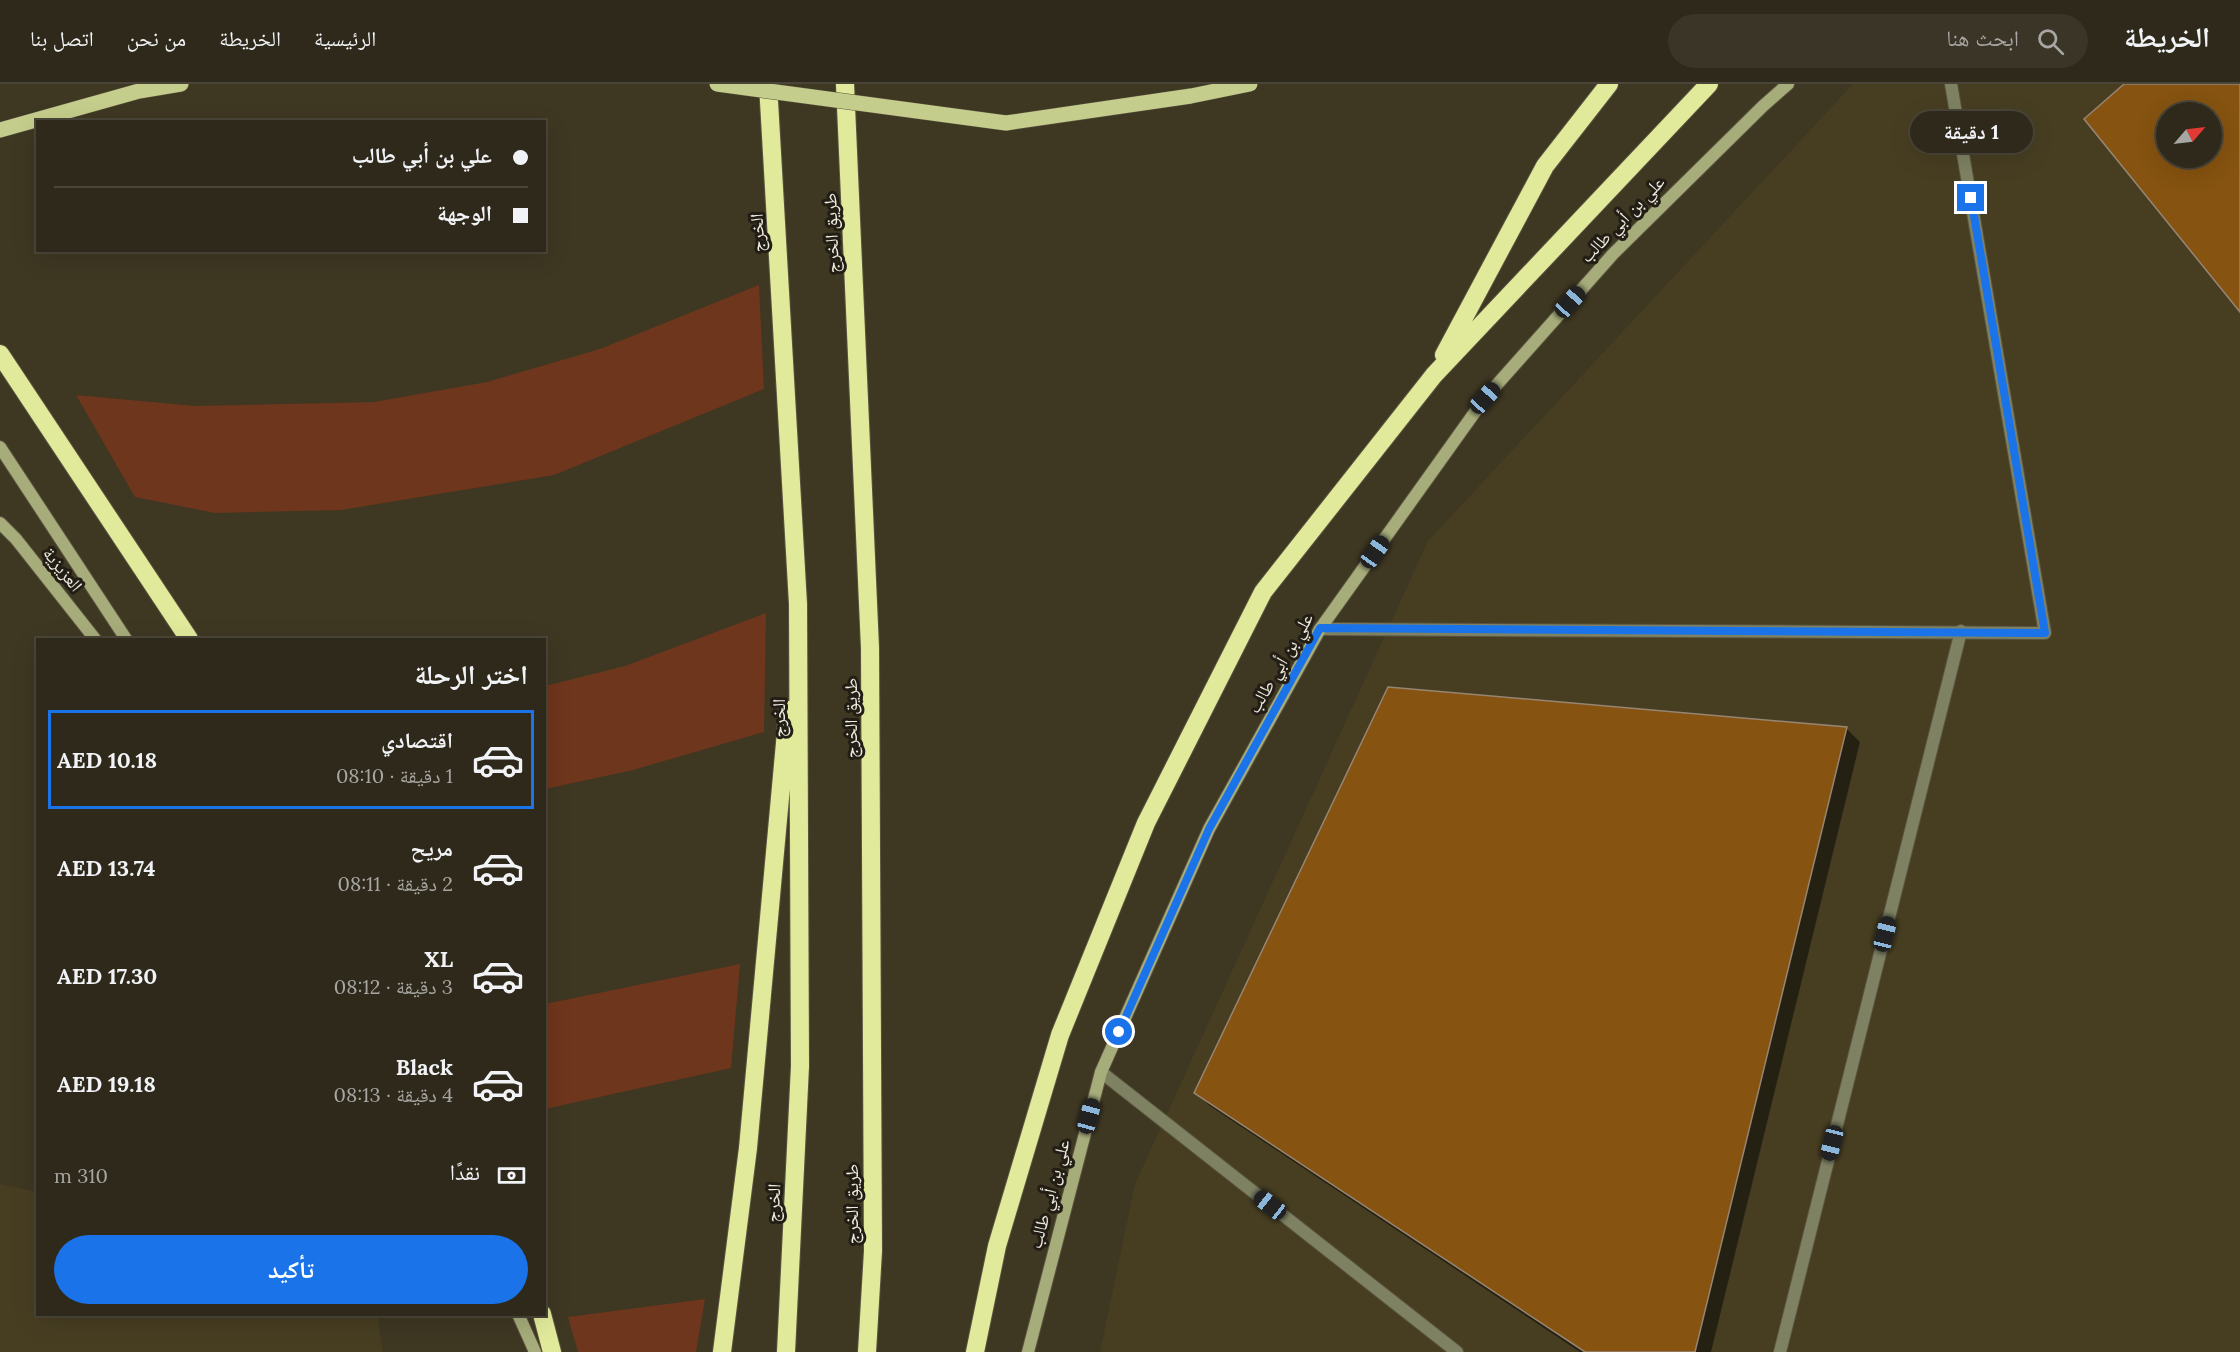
<!DOCTYPE html>
<html lang="ar">
<head>
<meta charset="utf-8">
<style>
  body { margin:0; font-family:Lora,"Noto Naskh Arabic",serif; background:#3a3527; color:#f1f3f6; direction:rtl; height:100vh; display:flex; flex-direction:column; font-size:22px; white-space:nowrap }
  * { box-sizing:border-box; margin:0 }
  p { font-size:20px; color:#a7a6a2 }
  .icon { flex:none; width:33px; height:33px; fill:none; stroke:currentColor; stroke-width:2; stroke-linecap:round; stroke-linejoin:round }
  .map { position:relative; flex:1; overflow:hidden; direction:ltr }
  .drawer { position:absolute; left:36px; top:554px; width:510px; height:678px; display:flex; flex-direction:column; background:#2e291a; border-radius:0px; box-shadow:0 6px 24px #0002,0 0 0 2px #494539; direction:rtl }
  .drawer>* { flex:none }
  .top-card { position:absolute; left:36px; top:36px; width:510px; height:132px; border-radius:0px; box-shadow:0 6px 24px #0002,0 0 0 2px #494539; direction:rtl; display:grid; align-content:center; height:132px; padding:0 18px; background:#2e291a }
  .needle { width:39px; rotate:62deg }
  .fabs { position:absolute; left:2156px; top:18px; display:grid; gap:12px }
  .fabs a { display:grid; place-items:center; width:66px; height:66px; border-radius:50%; background:#2e291a; box-shadow:0 6px 24px #0002,0 0 0 2px #494539; font-size:30px }
  .end { position:absolute; width:27px; height:27px; margin:-14px; border:8px solid #1a73e8; background:#fff; box-shadow:0 0 0 3px #fff }
  .from { border-radius:50% }
  .bubble { position:absolute; height:42px; border-radius:21px; background:#2e291a; box-shadow:0 6px 24px #0002,0 0 0 2px #494539; font-size:20px; font-weight:800; line-height:42px; text-align:center; direction:rtl }
  .car { position:absolute; width:18px; height:36px; margin:-18px -9px; border-radius:8px; box-shadow:0 0 4px 2px #0007; background:linear-gradient(#222 24%,#8ab4d8 0 40%,#222 0 76%,#8ab4d8 0 86%,#222 0) }
  .top-card b { display:flex; align-items:center; gap:21px; height:57px; font-size:22px }
  .top-card b+b { border-top:2px solid #494539 }
  .top-card i { width:15px; height:15px; background:#f1f3f6 }
  ul { padding:0; list-style:none }
  li { display:flex; align-items:center; gap:18px; height:99px; margin:0 12px 9px; padding:0 6px; border:3px solid transparent; border-radius:0px }
  li div { flex:1 }
  li b { display:block; font-size:22px }
  li em { font-style:normal; font-weight:800 }
  li.on { border-color:#1a73e8 }
  li>.icon { width:54px; height:54px; stroke-width:1.5 }
  h2 { padding:0 18px; font-size:27px; line-height:72px }
  .pay { display:flex; align-items:center; gap:15px; height:66px; padding:0 18px; font-size:22px }
  .pay p { margin-inline-start:auto }
  .action { display:flex; gap:12px; margin-top:auto; padding:12px 18px }
  .action a { flex:1; height:69px; border-radius:36px; background:#1a73e8; color:#fff; font-size:24px; font-weight:800; line-height:69px; text-align:center }
  header { display:flex; align-items:center; gap:36px; box-sizing:border-box; height:84px; padding:0 30px; background:#2e291a; border-bottom:2px solid #494539 }
  header strong { font-size:28px }
  nav { display:flex; gap:33px; margin-inline-start:auto; font-size:21px }
  .search { width:420px; height:54px; background:#3a3527; display:flex; align-items:center; gap:15px; box-sizing:border-box; padding:0 21px; border-radius:33px; color:#a7a6a2; font-size:22px }
  .map>svg:first-child { display:block }
  .built { fill:#473e22; fill-rule:evenodd }
  .green { fill:#6e361c }
  .shadow { fill:#0007; fill-rule:evenodd }
  .building { fill:#865310; stroke:#978573; stroke-width:1.5; fill-rule:evenodd }
  .lines { fill:none; stroke-linecap:round; stroke-linejoin:round }
  .lane-casing { stroke:#5a5440; stroke-width:14 }
  .street-casing { stroke:#5a5440; stroke-width:14 }
  .secondary-casing { stroke:#5a5440; stroke-width:14 }
  .primary-casing { stroke:#5a5440; stroke-width:16 }
  .highway-casing { stroke:#5a5440; stroke-width:20 }
  .lane { stroke:#7e8263; stroke-width:12 }
  .street { stroke:#7e8263; stroke-width:12 }
  .secondary { stroke:#a6ac7a; stroke-width:12 }
  .primary { stroke:#c5cd8c; stroke-width:15 }
  .highway { stroke:#e1ea9b; stroke-width:18 }
  .primary-bridge-casing { stroke:#5a5440; stroke-width:16; stroke-linecap:butt }
  .primary-bridge { stroke:#c5cd8c; stroke-width:15 }
  .route { stroke:#1a73e8; stroke-width:8 }
  .labels { text-anchor:middle; dominant-baseline:central; stroke-width:6; stroke-linejoin:round; paint-order:stroke }
  .street-label { font-size:18px; fill:#f0ebdf; stroke:#221e15 }
</style>
</head>
<body>
<header>
<strong>الخريطة</strong>
<div class="search"><svg class="icon" aria-label="search" viewBox="0 0 24 24"><circle cx="10" cy="10" r="6"/><path d="M15 15l6 6"/></svg>ابحث هنا</div>
<nav><a>الرئيسية</a><a>الخريطة</a><a>من نحن</a><a>اتصل بنا</a></nav>
</header>
<div class="map">
<svg width="2240" height="1268" viewBox="0 0 2240 1268">
  <rect width="100%" height="100%" fill="#3e3722"/>
  <!-- built -->
  <path class="built" d="M 1853,0 L 2240,0 L 2240,1268 L 1100,1268 L 1135,1100 L 1428,457 ZM 2166,28 L 2211,28 L 2211,74 L 2166,74 Z
    M 0,1100 L 37,1108 L 38,1230 L 377,1230 L 383,1268 L 0,1268 Z"/>
  <!-- green -->
  <path class="green" d="M 759,201 L 764,305 L 554,391 L 341,426 L 215,429 L 135,413 L 76,311 L 195,322 L 374,318 L 487,298 L 600,265 Z
    M 766,529 L 764,648 L 633,686 L 545,705 L 545,602 L 625,582 Z
    M 740,880 L 731,984 L 545,1025 L 545,920 Z
    M 705,1215 L 696,1268 L 578,1268 L 568,1233 Z"/>
  <!-- shadow -->
  <path class="shadow" d="M 2126,0 L 2240,0 L 2240,226 ZM 2166,28 L 2211,28 L 2211,74 L 2166,74 Z
    M 1846,644 L 1860,658 L 1711,1268 L 1580,1268 L 1210,1022 L 1196,1009 Z"/>
  <!-- building -->
  <path class="building" d="M 2124,0 L 2240,0 L 2240,228 L 2084,35 ZM 2166,28 L 2211,28 L 2211,74 L 2166,74 Z
    M 1388,603 L 1847,643 L 1695,1268 L 1585,1268 L 1194,1009 Z"/>
  <g class="lines">
    <!-- lane casing -->
    <g class="lane-casing">
      <path id="lane" d="M 1101,988 L 1457,1268
        M 1780,1268 L 1961,547"/>
    </g>
    <!-- street casing -->
    <g class="street-casing">
      <path id="street" d="M 1320,545 L 2045,549 L 1951,0"/>
    </g>
    <!-- secondary casing -->
    <g class="secondary-casing">
      <path id="secondary" d="M 0,363 L 126,555
        M 0,439 L 16,455 L 95,555
        M 518,1230 L 535,1268
        M 1028,1268 L 1101,988 L 1209,745 L 1320,545 L 1485,314 L 1613,170 L 1763,22 L 1788,0"/>
    </g>
    <!-- primary casing -->
    <g class="primary-casing">
      <path id="primary" d="M 0,46 L 139,7 L 181,0"/>
    </g>
    <!-- highway casing -->
    <g class="highway-casing">
      <path id="highway" d="M 768,0 L 798,520 L 800,982 L 786,1268
        M 845,0 L 870,564 L 873,1167 L 867,1268
        M 0,270 L 189,555
        M 1444,271 L 1545,82 L 1609,0
        M 542,1230 L 552,1268
        M 722,1268 L 748,1064 L 788,626
        M 975,1268 L 997,1162 L 1060,951 L 1146,739 L 1263,508 L 1434,291 L 1709,0"/>
    </g>
    <!-- lane -->
    <use href="#lane" class="lane"/>
    <!-- street -->
    <use href="#street" class="street"/>
    <!-- secondary -->
    <use href="#secondary" class="secondary"/>
    <!-- primary -->
    <use href="#primary" class="primary"/>
    <!-- highway -->
    <use href="#highway" class="highway"/>
    <!-- primary-bridge casing -->
    <g class="primary-bridge-casing">
      <path id="primary-bridge" d="M 717,0 L 1006,39 L 1191,12 L 1250,0"/>
    </g>
    <!-- primary-bridge -->
    <use href="#primary-bridge" class="primary-bridge"/>
  </g>
  <g class="lines">
    <!-- route -->
    <path class="route" d="M 1119,948 L 1209,745 L 1320,544 L 2045,549 L 1971,114"/>
  </g>
  <g class="labels">
    <!-- street labels -->
    <g class="street-label">
      <text transform="translate(1622 135) rotate(-46)">علي بن أبي طالب</text>
      <text transform="translate(757 149) rotate(-93)">الخرج</text>
      <text transform="translate(831 149) rotate(-92)">طريق الخرج</text>
      <text transform="translate(63 485) rotate(51)">العزيزية</text>
      <text transform="translate(1280 579) rotate(-60)">علي بن أبي طالب</text>
      <text transform="translate(778 634) rotate(-90)">الخرج</text>
      <text transform="translate(850 634) rotate(-90)">طريق الخرج</text>
      <text transform="translate(1049 1110) rotate(-75)">علي بن أبي طالب</text>
      <text transform="translate(773 1119) rotate(-87)">الخرج</text>
      <text transform="translate(851 1120) rotate(-90)">طريق الخرج</text>
    </g>
  </g>
</svg>
<div class="fabs">
<a><svg class="needle" viewBox="-14 -14 28 28"><path d="M0-13l5 13h-10z" fill="#e53935"/><path d="M0 13l5-13h-10z" fill="#a7a6a2"/></svg></a>
</div>
<i class="end from" style="left:1119px;top:948px"></i>
<i class="end" style="left:1971px;top:114px"></i>
<div class="bubble" style="left:1910px;top:27px;width:123px">1 دقيقة</div>
<i class="car" style="left:1570px;top:218px;rotate:42deg"></i>
<i class="car" style="left:1485px;top:314px;rotate:42deg"></i>
<i class="car" style="left:1375px;top:468px;rotate:35deg"></i>
<i class="car" style="left:1885px;top:850px;rotate:14deg"></i>
<i class="car" style="left:1089px;top:1032px;rotate:15deg"></i>
<i class="car" style="left:1832px;top:1059px;rotate:194deg"></i>
<i class="car" style="left:1270px;top:1121px;rotate:308deg"></i>
<div class="top-card">
<b><i class="from"></i>علي بن أبي طالب</b>
<b><i></i>الوجهة</b>
</div>
<section class="drawer">
<h2>اختر الرحلة</h2>
<ul>
<li class="on"><svg class="icon" aria-label="car" viewBox="0 0 24 24"><path d="M5 17H2v-5l4-1 3-4h7l3 4 3 1v5h-3M9 17h6M6 11h13"/><circle cx="7" cy="17" r="2"/><circle cx="17" cy="17" r="2"/></svg><div><b>اقتصادي</b><p>1 دقيقة · 08:10</p></div><em>AED 10.18</em></li>
<li><svg class="icon" aria-label="car" viewBox="0 0 24 24"><path d="M5 17H2v-5l4-1 3-4h7l3 4 3 1v5h-3M9 17h6M6 11h13"/><circle cx="7" cy="17" r="2"/><circle cx="17" cy="17" r="2"/></svg><div><b>مريح</b><p>2 دقيقة · 08:11</p></div><em>AED 13.74</em></li>
<li><svg class="icon" aria-label="car" viewBox="0 0 24 24"><path d="M5 17H2v-5l4-1 3-4h7l3 4 3 1v5h-3M9 17h6M6 11h13"/><circle cx="7" cy="17" r="2"/><circle cx="17" cy="17" r="2"/></svg><div><b>XL</b><p>3 دقيقة · 08:12</p></div><em>AED 17.30</em></li>
<li><svg class="icon" aria-label="car" viewBox="0 0 24 24"><path d="M5 17H2v-5l4-1 3-4h7l3 4 3 1v5h-3M9 17h6M6 11h13"/><circle cx="7" cy="17" r="2"/><circle cx="17" cy="17" r="2"/></svg><div><b>Black</b><p>4 دقيقة · 08:13</p></div><em>AED 19.18</em></li>
</ul>
<div class="pay"><svg class="icon" aria-label="cash" viewBox="0 0 24 24"><path d="M3 7h18v10H3z"/><circle cx="12" cy="12" r="2"/></svg>نقدًا<p>310 m</p></div>
<div class="action"><a>تأكيد</a></div>
</section>
</div>
</body>
</html>
